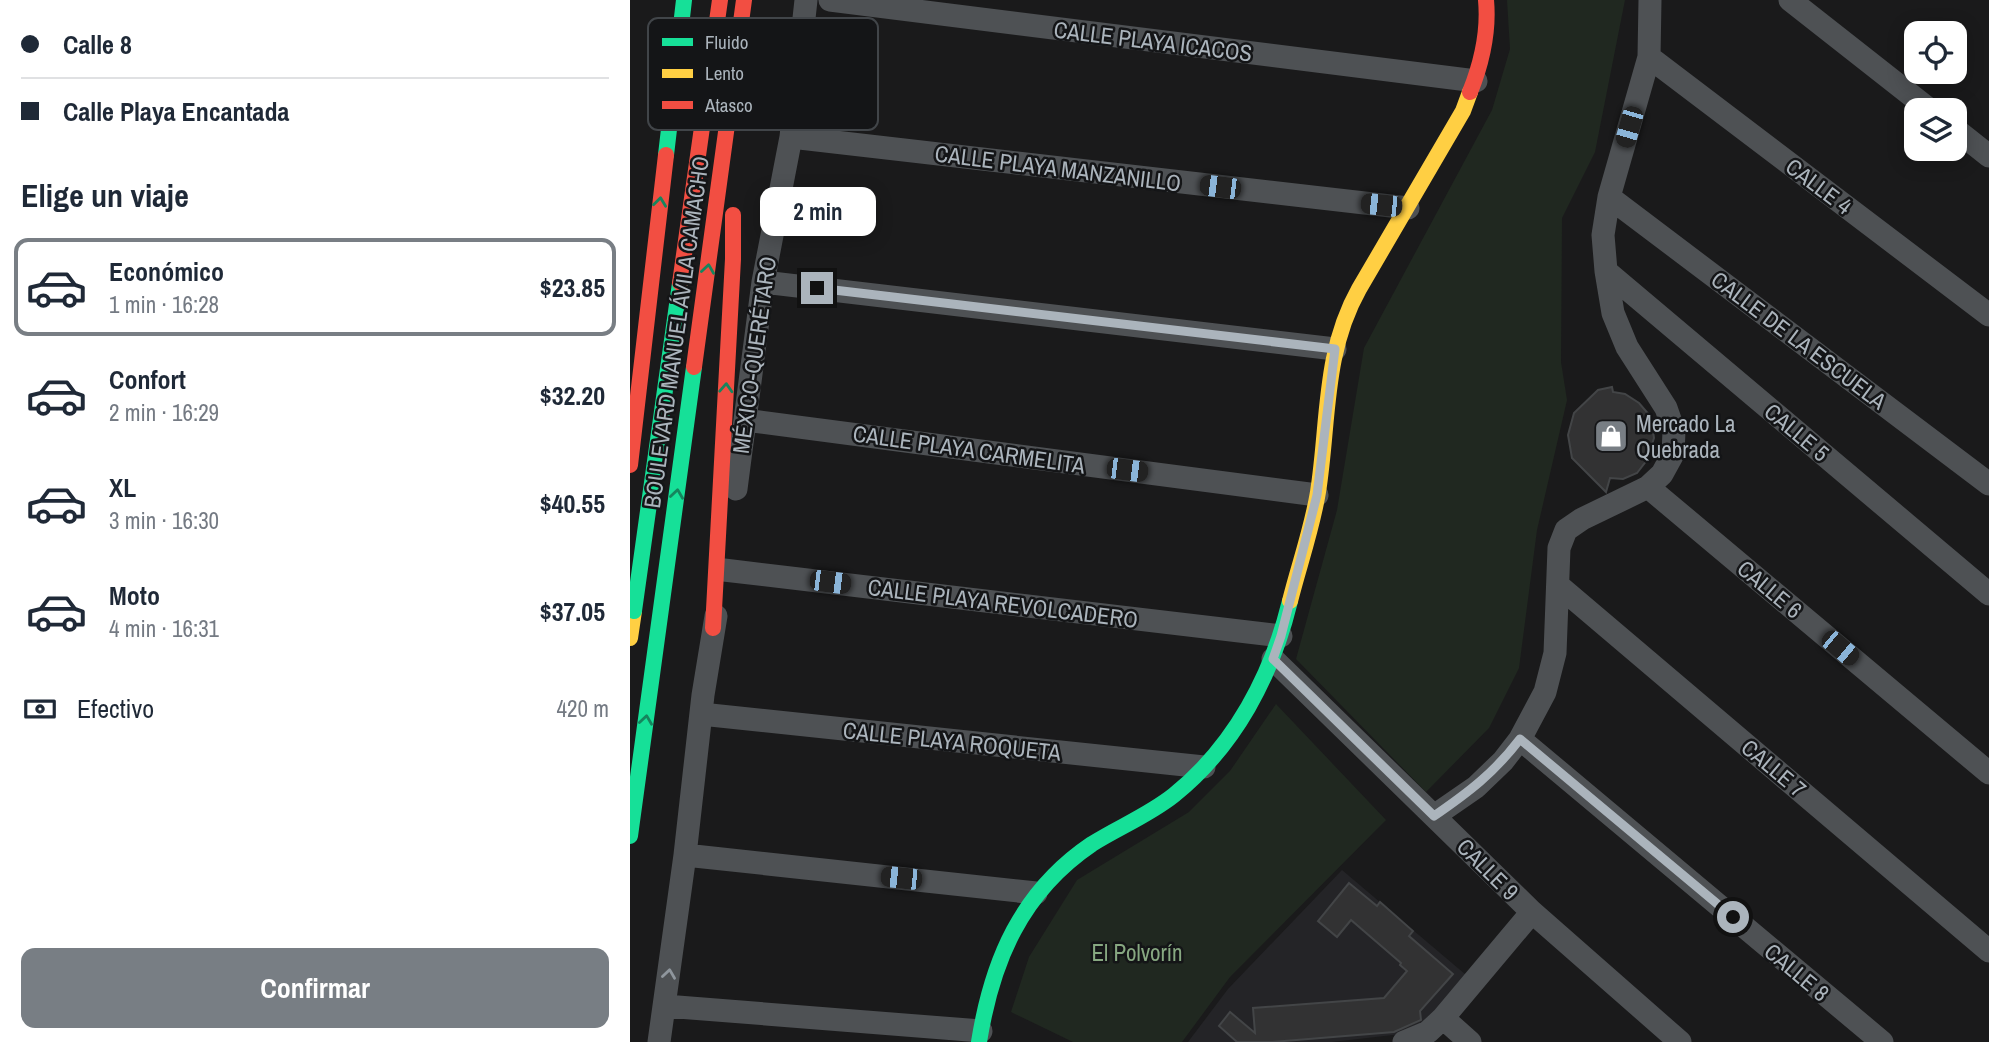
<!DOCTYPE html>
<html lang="es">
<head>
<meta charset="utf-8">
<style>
  body { margin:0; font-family:"Archivo Narrow",sans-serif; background:#f2f2f3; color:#1f2937; height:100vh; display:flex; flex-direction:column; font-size:26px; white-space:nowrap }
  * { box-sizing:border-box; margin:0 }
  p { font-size:23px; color:#747a83 }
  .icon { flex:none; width:38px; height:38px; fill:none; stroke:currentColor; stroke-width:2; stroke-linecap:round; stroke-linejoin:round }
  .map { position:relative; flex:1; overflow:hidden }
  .panel { display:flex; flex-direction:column; background:#fff; width:630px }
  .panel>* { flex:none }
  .guide { display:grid; align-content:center; height:154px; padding:0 21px; background:#fff }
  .tools { position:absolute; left:1274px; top:21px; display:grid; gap:14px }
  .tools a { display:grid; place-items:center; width:63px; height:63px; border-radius:14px; background:#fff; box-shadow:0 4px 18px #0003; font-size:35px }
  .end { position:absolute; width:32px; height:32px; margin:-16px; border:9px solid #abb4bc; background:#111; box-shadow:0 0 0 4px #111 }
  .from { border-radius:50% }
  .bubble { position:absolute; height:49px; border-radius:14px; background:#fff; box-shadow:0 4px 18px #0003; font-size:23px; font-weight:800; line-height:49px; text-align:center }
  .car { position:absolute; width:21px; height:42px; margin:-21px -10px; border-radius:9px; box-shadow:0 0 5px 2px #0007; background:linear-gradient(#222 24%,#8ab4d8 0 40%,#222 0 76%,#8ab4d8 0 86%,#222 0) }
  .guide b { display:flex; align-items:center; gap:24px; height:66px; font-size:26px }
  .guide b+b { border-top:2px solid #e0e1e3 }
  .guide i { width:18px; height:18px; background:#1f2937 }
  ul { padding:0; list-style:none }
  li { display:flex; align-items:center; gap:21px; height:98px; margin:0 14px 10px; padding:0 7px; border:4px solid transparent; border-radius:14px }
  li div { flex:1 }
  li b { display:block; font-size:26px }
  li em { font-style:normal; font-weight:800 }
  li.on { border-color:#787e84 }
  li>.icon { width:63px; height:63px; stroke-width:1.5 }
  h2 { padding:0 21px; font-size:32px; line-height:84px }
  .pay { display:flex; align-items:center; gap:18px; height:77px; padding:0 21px; font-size:26px }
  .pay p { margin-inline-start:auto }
  .primary-button { display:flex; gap:14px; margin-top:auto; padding:14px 21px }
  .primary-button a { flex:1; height:80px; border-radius:14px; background:#787e84; color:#fff; font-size:28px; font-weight:800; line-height:80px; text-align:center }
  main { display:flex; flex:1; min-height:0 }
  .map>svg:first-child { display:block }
  .built { fill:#242427 }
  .park { fill:#202820 }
  .building { fill:#323233; stroke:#434547; stroke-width:2 }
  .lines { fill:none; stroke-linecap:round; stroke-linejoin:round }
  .street { stroke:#4e5154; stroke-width:23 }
  .fast { stroke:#16e098; stroke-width:16 }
  .slow { stroke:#ffcf43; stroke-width:16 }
  .jam { stroke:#f24e42; stroke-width:16 }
  .fast-bridge { stroke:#16e098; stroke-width:16 }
  .jam-bridge { stroke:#f24e42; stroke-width:16 }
  .oneway { stroke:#15855e }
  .oneway2 { stroke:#8f969d }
  .route { stroke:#abb4bc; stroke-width:9 }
  .labels { text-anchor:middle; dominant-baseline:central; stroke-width:5; stroke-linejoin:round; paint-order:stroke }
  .street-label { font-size:23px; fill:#abb4bc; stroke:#141517 }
  .poi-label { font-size:23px; fill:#abb4bc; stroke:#141517; text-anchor:start }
  .park-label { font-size:23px; fill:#87a881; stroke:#141517 }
  .key { fill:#141517; stroke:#414549; stroke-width:2 }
  .key-label { font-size:19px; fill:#abb4bc }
</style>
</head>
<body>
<main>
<section class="panel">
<div class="guide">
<b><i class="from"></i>Calle 8</b>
<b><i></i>Calle Playa Encantada</b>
</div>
<h2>Elige un viaje</h2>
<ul>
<li class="on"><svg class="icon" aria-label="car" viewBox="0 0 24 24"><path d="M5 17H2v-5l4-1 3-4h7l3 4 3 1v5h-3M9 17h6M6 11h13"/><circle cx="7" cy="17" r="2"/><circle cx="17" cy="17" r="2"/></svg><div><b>Económico</b><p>1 min · 16:28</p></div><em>$23.85</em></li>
<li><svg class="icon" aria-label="car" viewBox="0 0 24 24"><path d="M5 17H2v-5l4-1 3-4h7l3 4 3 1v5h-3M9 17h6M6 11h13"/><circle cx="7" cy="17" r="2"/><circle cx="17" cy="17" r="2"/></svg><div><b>Confort</b><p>2 min · 16:29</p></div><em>$32.20</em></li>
<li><svg class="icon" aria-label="car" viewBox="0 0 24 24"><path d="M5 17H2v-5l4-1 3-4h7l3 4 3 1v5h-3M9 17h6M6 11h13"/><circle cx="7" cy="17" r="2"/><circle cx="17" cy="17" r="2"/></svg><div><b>XL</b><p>3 min · 16:30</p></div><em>$40.55</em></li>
<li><svg class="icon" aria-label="car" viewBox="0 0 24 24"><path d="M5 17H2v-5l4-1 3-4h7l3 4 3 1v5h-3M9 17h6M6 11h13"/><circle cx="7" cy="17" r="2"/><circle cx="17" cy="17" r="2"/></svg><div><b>Moto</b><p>4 min · 16:31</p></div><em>$37.05</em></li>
</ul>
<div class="pay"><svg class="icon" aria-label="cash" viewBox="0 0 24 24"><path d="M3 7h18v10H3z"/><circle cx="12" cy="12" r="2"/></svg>Efectivo<p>420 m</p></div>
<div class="primary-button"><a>Confirmar</a></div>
</section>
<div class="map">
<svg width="1359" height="1042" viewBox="0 0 1359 1042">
  <rect width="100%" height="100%" fill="#1a1a1b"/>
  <!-- built -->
  <path class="built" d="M 712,870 L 842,980 L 789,1032 L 702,1042 L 558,1042 L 598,989 Z"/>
  <!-- park -->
  <path class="park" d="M 877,0 L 995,0 L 965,152 L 932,218 L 931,362 L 937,400 L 907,530 L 889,668 L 859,728 L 796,792 L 666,659 L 707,510 L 734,348 L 862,110 L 880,49 Z
    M 646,704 L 756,820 L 600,977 L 552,1042 L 443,1042 L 381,1012 L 399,957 L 447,880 L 559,812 L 600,771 Z"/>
  <!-- building -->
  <path class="building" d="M 982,387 L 983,392 L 995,394 L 1009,403 L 1021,417 L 1024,438 L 1017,460 L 1007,473 L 993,479 L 980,478 L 976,492 L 942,458 L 938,435 L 944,413 L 968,390 Z
    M 719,883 L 747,906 L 750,902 L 783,931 L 779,936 L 823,974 L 790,1011 L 791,1020 L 764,1032 L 642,1042 L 607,1042 L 589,1026 L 600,1012 L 625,1033 L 623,1008 L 754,998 L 777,971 L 770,965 L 771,963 L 721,920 L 707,937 L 688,921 Z"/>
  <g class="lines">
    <!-- street -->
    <path class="street" d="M 200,0 L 846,81
      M 1160,0 L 1300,110
      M 1019,57 L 1359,315
      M 1325,129 L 1359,156
      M 161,137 L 778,208
      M 979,197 L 1359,484
      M 976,271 L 1359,594
      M 133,282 L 705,349
      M 115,420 L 687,495
      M 1018,487 L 1359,773
      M 106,489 L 133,282 L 161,137 L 176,0
      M 94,570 L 651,636
      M 929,586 L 1359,951
      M 643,659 L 902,912 L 1050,1042
      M 71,714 L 574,767
      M 890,739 L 1252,1042
      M 804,816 L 846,787 L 873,761 L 890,739 L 915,692 L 925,653 L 929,548 L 936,530 L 952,519 L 1018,487 L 1032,474 L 1043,454 L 1044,431 L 1036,408 L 997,347 L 983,313 L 976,271 L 973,235 L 979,197 L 1019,57 L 1020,0
      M 55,855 L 406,893
      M 35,1006 L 351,1031
      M 813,1018 L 840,1042
      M 29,1042 L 55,855 L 73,695 L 86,616
      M 774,1042 L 798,1032 L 813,1018 L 902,912"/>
    <!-- fast -->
    <path class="fast" d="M 36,155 L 54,0
      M 0,836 L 64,367
      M 349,1042 C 362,961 391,892 462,844 C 489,827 519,815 544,795 C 605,746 642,675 660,601"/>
    <!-- slow -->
    <path class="slow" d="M 660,601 C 669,565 682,529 688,492 C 699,422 693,353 729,289 L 833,111 L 840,92
      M 0,638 L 4,611"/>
    <!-- jam -->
    <path class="jam" d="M 840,92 C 852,62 859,32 856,0
      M 64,367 L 114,0
      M 0,465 L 36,155
      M 83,628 L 103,259 L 103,215"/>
    <!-- fast-bridge -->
    <path class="fast-bridge" d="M 4,611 L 50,283"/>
    <!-- jam-bridge -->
    <path class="jam-bridge" d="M 50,283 L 90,0"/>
  </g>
  <!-- one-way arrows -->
  <defs><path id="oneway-chevron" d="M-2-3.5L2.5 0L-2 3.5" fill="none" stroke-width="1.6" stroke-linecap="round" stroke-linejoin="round" transform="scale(1.75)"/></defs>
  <g class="oneway">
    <use href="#oneway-chevron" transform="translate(30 202) rotate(-83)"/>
    <use href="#oneway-chevron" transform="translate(78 269) rotate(-82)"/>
    <use href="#oneway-chevron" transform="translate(96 388) rotate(-87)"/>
    <use href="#oneway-chevron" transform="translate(47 494) rotate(-82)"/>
    <use href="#oneway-chevron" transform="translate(16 720) rotate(-82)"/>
  </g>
  <use class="oneway2" href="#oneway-chevron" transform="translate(39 974) rotate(-82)"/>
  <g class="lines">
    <!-- route -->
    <path class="route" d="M 187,288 L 705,349 L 687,495 L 651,636 L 643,659 L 804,816 C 839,792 864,773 890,739 L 1103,917"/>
  </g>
  <!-- icons -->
  <defs>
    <g id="shop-square" transform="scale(1.75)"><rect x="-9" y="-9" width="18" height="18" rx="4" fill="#787e84" stroke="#141517"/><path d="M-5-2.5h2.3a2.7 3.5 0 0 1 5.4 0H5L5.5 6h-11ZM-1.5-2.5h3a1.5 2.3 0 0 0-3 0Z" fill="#fff"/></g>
  </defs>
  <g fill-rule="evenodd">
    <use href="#shop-square" x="981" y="436"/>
  </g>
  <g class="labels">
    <!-- street labels -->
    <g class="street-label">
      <text transform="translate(523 41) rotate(7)">CALLE PLAYA ICACOS</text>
      <text transform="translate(428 168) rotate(7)">CALLE PLAYA MANZANILLO</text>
      <text transform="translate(1189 186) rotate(37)">CALLE 4</text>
      <text transform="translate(46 332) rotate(-82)">BOULEVARD MANUEL ÁVILA CAMACHO</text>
      <text transform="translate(1169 340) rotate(37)">CALLE DE LA ESCUELA</text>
      <text transform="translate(124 355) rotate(-82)">MÉXICO-QUERÉTARO</text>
      <text transform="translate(1167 432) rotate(40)">CALLE 5</text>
      <text transform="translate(339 449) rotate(8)">CALLE PLAYA CARMELITA</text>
      <text transform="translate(1140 589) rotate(40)">CALLE 6</text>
      <text transform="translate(373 603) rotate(7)">CALLE PLAYA REVOLCADERO</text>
      <text transform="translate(322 741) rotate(6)">CALLE PLAYA ROQUETA</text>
      <text transform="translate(1144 768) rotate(40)">CALLE 7</text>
      <text transform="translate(858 869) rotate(45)">CALLE 9</text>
      <text transform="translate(1167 972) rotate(40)">CALLE 8</text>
    </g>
    <!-- poi labels -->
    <g class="poi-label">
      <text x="1006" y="423">Mercado La<tspan x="1006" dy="26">Quebrada</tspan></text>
    </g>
    <!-- park labels -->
    <g class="park-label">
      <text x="507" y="952">El Polvorín</text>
    </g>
  </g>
  <!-- legend -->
  <rect x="18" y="18" width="230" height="112" rx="10" class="key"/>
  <rect x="32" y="38" width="31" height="8" fill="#16e098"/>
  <rect x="32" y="69" width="31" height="9" fill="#ffcf43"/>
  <rect x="32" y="101" width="31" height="8" fill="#f24e42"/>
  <g class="key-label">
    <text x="75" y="49">Fluido</text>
    <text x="75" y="80">Lento</text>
    <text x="75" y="112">Atasco</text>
  </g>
</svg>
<div class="tools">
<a><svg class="icon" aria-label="locate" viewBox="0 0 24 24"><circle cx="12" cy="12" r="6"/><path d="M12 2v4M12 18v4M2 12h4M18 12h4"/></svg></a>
<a><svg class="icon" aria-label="layers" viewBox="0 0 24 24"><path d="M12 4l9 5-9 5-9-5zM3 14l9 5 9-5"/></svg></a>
</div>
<i class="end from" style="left:1103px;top:917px"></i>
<i class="end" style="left:187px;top:288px"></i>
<div class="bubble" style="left:130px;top:187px;width:116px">2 min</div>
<i class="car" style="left:999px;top:127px;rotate:196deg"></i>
<i class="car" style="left:590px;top:187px;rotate:277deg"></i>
<i class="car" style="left:751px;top:205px;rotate:276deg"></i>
<i class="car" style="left:497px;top:470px;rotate:97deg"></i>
<i class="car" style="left:200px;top:582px;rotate:97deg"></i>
<i class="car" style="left:1210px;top:648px;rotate:130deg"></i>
<i class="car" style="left:271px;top:878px;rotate:276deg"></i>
</div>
</main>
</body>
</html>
